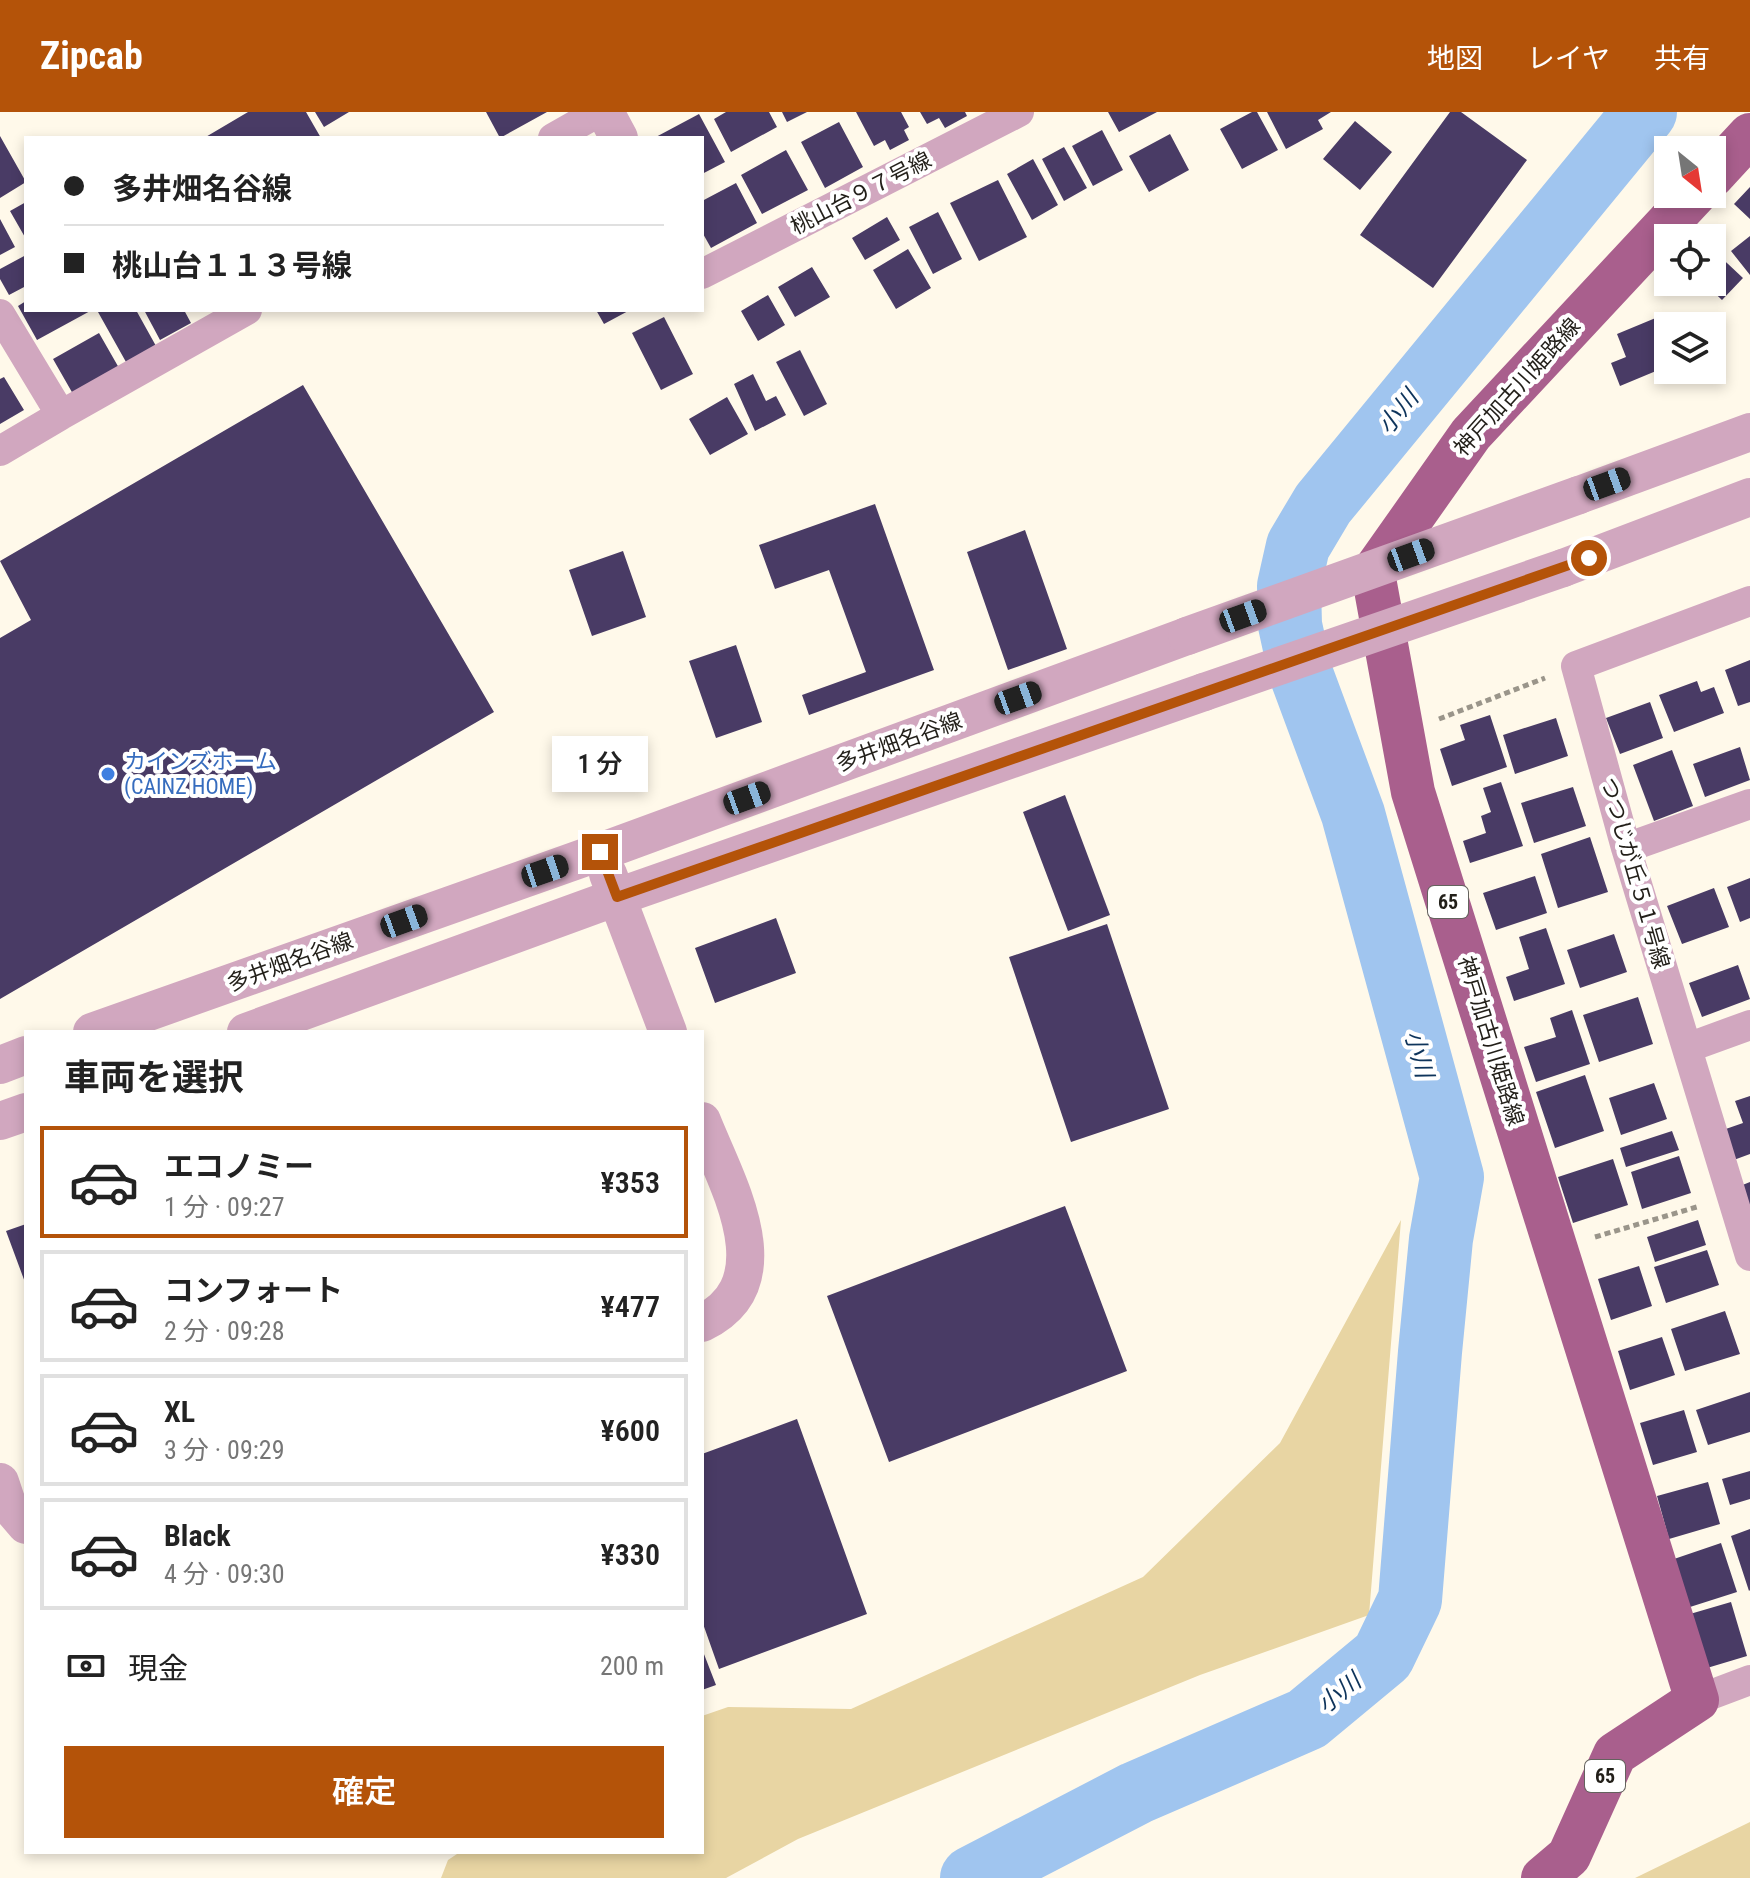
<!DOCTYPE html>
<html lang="ja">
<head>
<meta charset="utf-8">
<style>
  body { margin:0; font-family:"Roboto Condensed","Noto Sans JP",sans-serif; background:#f2f2f2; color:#222; height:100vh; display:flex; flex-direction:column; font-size:30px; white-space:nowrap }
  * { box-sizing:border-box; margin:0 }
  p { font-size:26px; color:#767676 }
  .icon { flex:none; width:44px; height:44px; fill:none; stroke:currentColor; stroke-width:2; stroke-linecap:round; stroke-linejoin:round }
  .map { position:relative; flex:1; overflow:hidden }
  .drawer { position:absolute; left:24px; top:918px; width:680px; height:824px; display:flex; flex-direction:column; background:#fff; border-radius:0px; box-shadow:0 4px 12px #0003 }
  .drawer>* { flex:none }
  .top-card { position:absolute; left:24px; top:24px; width:680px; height:176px; border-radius:0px; box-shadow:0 4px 12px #0003; display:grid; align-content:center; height:176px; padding:0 40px; background:#fff }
  .needle { width:52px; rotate:150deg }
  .tools { position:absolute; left:1654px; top:24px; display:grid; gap:16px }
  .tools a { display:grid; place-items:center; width:72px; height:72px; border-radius:0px; background:#fff; box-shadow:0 4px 12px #0003; font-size:40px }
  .end { position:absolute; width:36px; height:36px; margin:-18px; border:10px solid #b45309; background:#fff; box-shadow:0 0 0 4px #fff }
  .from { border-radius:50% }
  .bubble { position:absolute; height:56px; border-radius:0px; background:#fff; box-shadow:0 4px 12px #0003; font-size:26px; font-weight:600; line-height:56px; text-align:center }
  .car { position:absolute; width:24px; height:48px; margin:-24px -12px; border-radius:10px; box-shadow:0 0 6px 2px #0007; background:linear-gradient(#222 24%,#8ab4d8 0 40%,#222 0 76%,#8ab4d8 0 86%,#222 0) }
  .top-card b { display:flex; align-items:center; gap:28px; height:76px; font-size:30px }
  .top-card b+b { border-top:2px solid #e0e0e0 }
  .top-card i { width:20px; height:20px; background:#222 }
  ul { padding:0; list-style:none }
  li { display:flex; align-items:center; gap:24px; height:112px; margin:0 16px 12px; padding:0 24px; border:4px solid #e0e0e0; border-radius:0px }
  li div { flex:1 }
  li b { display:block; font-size:30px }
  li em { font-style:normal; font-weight:600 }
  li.selected { border-color:#b45309 }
  li>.icon { width:72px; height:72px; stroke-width:1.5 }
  h2 { padding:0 40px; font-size:36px; line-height:96px }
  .pay { display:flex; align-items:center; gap:20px; height:88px; padding:0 40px; font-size:30px }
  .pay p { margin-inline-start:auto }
  .primary-button { display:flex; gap:16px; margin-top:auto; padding:16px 40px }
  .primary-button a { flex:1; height:92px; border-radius:0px; background:#b45309; color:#fff; font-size:32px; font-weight:600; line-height:92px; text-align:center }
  header { display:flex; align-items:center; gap:48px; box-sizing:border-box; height:112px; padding:0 40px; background:#b45309; color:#fff }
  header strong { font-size:38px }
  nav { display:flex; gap:44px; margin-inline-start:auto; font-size:28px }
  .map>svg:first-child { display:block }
  .green { fill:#e8d5a3 }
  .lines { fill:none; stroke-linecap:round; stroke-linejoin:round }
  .river { stroke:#a0c5ef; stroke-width:64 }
  .building { fill:#493b65 }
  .path { stroke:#9a958a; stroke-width:5; stroke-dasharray:6 4; stroke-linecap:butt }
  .minor { stroke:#d1a7bf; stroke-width:30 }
  .tertiary { stroke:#d1a7bf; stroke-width:38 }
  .primary { stroke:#a95f8d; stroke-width:44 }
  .tertiary-bridge { stroke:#d1a7bf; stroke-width:38 }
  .route { stroke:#b45309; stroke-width:10 }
  .shop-dot { fill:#3f7fe0; stroke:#fff; stroke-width:3 }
  .labels { text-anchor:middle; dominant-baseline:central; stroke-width:8; stroke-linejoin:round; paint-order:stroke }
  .shield { fill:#fff; stroke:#64625e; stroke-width:2 }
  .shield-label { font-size:20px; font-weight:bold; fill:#221f19 }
  .street-label { font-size:22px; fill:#221f19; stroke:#fff }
  .shop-label { font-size:22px; fill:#366cbe; stroke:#fff; text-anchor:start }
  .water-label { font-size:24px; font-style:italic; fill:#0e345b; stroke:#fff }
</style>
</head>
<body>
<header>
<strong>Zipcab</strong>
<nav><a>地図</a><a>レイヤ</a><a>共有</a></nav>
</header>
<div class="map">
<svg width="1750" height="1766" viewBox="0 0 1750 1766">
  <rect width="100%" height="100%" fill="#fff9ea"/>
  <!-- green -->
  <path class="green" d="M 1401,1108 L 1369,1503 L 1200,1563 L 798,1727 L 726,1766 L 441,1766 L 448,1748 L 460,1740 L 702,1740 L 702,1604 L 728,1595 L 851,1597 L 1143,1465 L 1280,1331 Z
    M 1750,1710 L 1750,1766 L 1635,1766 Z"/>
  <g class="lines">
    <!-- river -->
    <path class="river" d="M 972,1766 L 1136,1681 L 1307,1607 L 1383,1544 L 1410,1488 L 1430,1240 L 1441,1127 L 1452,1065 L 1353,702 L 1300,559 L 1290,513 L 1289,474 L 1298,434 L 1323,392 L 1645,0"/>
  </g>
  <!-- building -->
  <path class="building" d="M 248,0 L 306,0 L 321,26 L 204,26 Z
    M 315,0 L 349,0 L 324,15 Z
    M 486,0 L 547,0 L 500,26 Z
    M 726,0 L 769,0 L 777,15 L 731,40 L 714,7 Z
    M 782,0 L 807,0 L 787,10 Z
    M 856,0 L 901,0 L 909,15 L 904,18 L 909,28 L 890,38 L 885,28 L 874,34 Z
    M 920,0 L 965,0 L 967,4 L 945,16 L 939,6 L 927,12 Z
    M 1108,0 L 1157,0 L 1119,20 Z
    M 1252,0 L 1257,0 L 1278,38 L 1242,57 L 1220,17 Z
    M 1267,0 L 1331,0 L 1318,8 L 1323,17 L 1286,37 Z
    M 1450,0 L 1461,0 L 1527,48 L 1433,176 L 1360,123 Z
    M 699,2 L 725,50 L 702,62 L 702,26 L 654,26 Z
    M 1355,9 L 1392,40 L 1360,78 L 1323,47 Z
    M 839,10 L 863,55 L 825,76 L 801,30 Z
    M 1102,18 L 1123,58 L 1093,74 L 1072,34 Z
    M 1170,22 L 1189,58 L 1149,80 L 1129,44 Z
    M 0,24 L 26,70 L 0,86 Z
    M 1064,35 L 1087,76 L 1064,89 L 1042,47 Z
    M 786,38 L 808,78 L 762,102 L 741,63 Z
    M 1033,47 L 1058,93 L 1032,108 L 1007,62 Z
    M 998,68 L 1027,125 L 979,149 L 950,91 Z
    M 736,71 L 757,111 L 711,136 L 702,120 L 702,89 Z
    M 1750,75 L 1750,107 L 1734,92 Z
    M 26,90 L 26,127 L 10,99 Z
    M 938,100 L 962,147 L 933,162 L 909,115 Z
    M 887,105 L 900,128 L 865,148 L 852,126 Z
    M 0,107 L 15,135 L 0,143 Z
    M 1750,124 L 1750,163 L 1731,139 Z
    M 908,137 L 931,176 L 896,197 L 873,158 Z
    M 1712,137 L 1743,166 L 1722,188 L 1703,170 L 1712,170 Z
    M 26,143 L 26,174 L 9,183 L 0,167 L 0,157 Z
    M 812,155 L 830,185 L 795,205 L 778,175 Z
    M 768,183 L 785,213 L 758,229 L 741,199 Z
    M 26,189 L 26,198 L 92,198 L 37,228 L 18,194 Z
    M 102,198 L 136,198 L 156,234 L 126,250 L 98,200 Z
    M 144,198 L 184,198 L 191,211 L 160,228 Z
    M 596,198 L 630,198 L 604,212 Z
    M 664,205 L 693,262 L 661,278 L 632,221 Z
    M 1658,205 L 1668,228 L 1668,254 L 1620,274 L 1611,251 L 1626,245 L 1617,222 Z
    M 99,221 L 119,256 L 73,282 L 53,247 Z
    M 800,238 L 827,292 L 804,304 L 776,250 Z
    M 753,262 L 766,289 L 776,284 L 786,303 L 755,319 L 734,272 Z
    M 4,265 L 24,298 L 0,312 L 0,267 Z
    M 303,273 L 494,600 L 0,887 L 0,526 L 31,508 L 0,449 Z
    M 727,285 L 748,322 L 710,343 L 689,307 Z
    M 875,392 L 934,558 L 809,603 L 802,583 L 866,560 L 829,458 L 775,477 L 759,433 Z
    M 1025,418 L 1067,537 L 1008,558 L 967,440 Z
    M 623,439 L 646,505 L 592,524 L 569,458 Z
    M 736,533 L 762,610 L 716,626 L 689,549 Z
    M 1750,548 L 1750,590 L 1738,594 L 1725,558 Z
    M 1697,569 L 1701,580 L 1714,575 L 1724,601 L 1674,620 L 1659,583 Z
    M 1650,590 L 1663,626 L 1620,642 L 1606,606 Z
    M 1490,603 L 1507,655 L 1452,674 L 1440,637 L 1465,628 L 1460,613 Z
    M 1556,606 L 1568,644 L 1515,662 L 1503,623 Z
    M 1740,635 L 1750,668 L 1705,685 L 1693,652 Z
    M 1672,638 L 1693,694 L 1654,709 L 1633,653 Z
    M 1501,670 L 1523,734 L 1470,751 L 1463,729 L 1486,721 L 1481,704 L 1491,700 L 1483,676 Z
    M 1573,675 L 1586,714 L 1534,731 L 1521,691 Z
    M 1065,683 L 1110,803 L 1068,819 L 1023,700 Z
    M 1590,725 L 1608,780 L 1558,796 L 1541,742 Z
    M 1535,764 L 1547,801 L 1496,818 L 1483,781 Z
    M 1750,766 L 1750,806 L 1740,810 L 1727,775 Z
    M 1714,776 L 1729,815 L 1682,832 L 1667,794 Z
    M 776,806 L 796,861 L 715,891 L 695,836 Z
    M 1107,812 L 1169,997 L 1071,1030 L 1009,845 Z
    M 1546,816 L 1565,872 L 1514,889 L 1506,865 L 1529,857 L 1519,825 Z
    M 1614,822 L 1627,860 L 1580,876 L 1567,838 Z
    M 1738,853 L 1750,887 L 1702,905 L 1689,871 Z
    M 1638,885 L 1653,932 L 1599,950 L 1583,903 Z
    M 1572,898 L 1590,952 L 1536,970 L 1524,935 L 1556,925 L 1550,906 Z
    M 1585,963 L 1604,1019 L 1555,1036 L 1536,980 Z
    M 1654,971 L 1667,1007 L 1621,1023 L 1609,986 Z
    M 1750,984 L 1750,1042 L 1731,1049 L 1720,1019 L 1743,1011 L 1735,989 Z
    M 1672,1019 L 1679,1038 L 1626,1055 L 1620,1036 Z
    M 1679,1044 L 1691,1081 L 1642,1097 L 1631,1060 Z
    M 1613,1047 L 1628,1093 L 1573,1111 L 1558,1065 Z
    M 1750,1070 L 1750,1100 L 1740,1074 Z
    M 1065,1094 L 1127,1259 L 889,1350 L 827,1184 Z
    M 1698,1108 L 1706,1133 L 1655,1150 L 1647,1125 Z
    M 26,1112 L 26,1173 L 6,1119 Z
    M 1707,1138 L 1719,1173 L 1666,1191 L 1654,1155 Z
    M 1639,1154 L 1652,1194 L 1611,1208 L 1598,1167 Z
    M 1725,1199 L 1740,1242 L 1685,1259 L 1671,1217 Z
    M 1662,1225 L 1675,1263 L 1630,1278 L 1618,1239 Z
    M 1750,1280 L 1750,1320 L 1708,1333 L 1696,1298 Z
    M 1684,1298 L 1697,1340 L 1653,1353 L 1640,1311 Z
    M 797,1307 L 867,1502 L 719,1557 L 702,1509 L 702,1342 Z
    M 1750,1359 L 1750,1387 L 1730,1393 L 1722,1367 Z
    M 1708,1370 L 1720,1412 L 1669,1427 L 1657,1384 Z
    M 1750,1417 L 1750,1478 L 1749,1479 L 1731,1424 Z
    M 1721,1431 L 1737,1480 L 1690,1495 L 1674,1447 Z
    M 1731,1490 L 1747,1544 L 1707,1556 L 1690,1502 Z
    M 702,1537 L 716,1573 L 702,1578 Z"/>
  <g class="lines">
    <!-- path -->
    <path class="path" d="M 1439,607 L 1545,566
      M 1595,1125 L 1700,1094"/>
    <!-- minor -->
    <path class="minor" d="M 553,26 L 599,0
      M 702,162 L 1019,0
      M 0,202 L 61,303 L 0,339
      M 61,303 L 247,198
      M 1750,489 L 1576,554 L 1626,736 L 1750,1144
      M 1626,736 L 1750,692
      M 1687,936 L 1750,913
      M 1697,1588 L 1750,1568"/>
    <!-- tertiary -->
    <path class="tertiary" d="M 605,0 L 619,26
      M 1579,383 L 1750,320
      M 1563,456 L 1750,385
      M 608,762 L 668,920
      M 92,920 L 600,740 L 1187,524
      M 246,920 L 617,785 L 1204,580
      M 0,953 L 26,943
      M 0,1009 L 26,1000
      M 702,1009 C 726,1070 786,1170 702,1211
      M 0,1370 L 7,1391 L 26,1413"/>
    <!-- primary -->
    <path class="primary" d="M 1712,64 L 1750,23
      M 1543,1766 L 1569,1744 L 1615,1642 L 1697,1588 L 1413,680 L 1373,461 L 1471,322 L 1695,82"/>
    <!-- tertiary-bridge -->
    <path class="tertiary-bridge" d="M 1187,524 L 1579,383
      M 1204,580 L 1563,456"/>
  </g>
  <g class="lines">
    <!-- route -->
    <path class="route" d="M 600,740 L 617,785 L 1589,446"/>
  </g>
  <!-- markers -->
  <circle class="shop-dot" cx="108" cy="662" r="8"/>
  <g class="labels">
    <!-- shield labels -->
    <g class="shield">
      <rect x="1428" y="774" width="40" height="32" rx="6"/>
      <rect x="1585" y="1648" width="40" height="32" rx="6"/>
    </g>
    <g class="shield-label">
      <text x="1448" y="790">65</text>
      <text x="1605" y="1664">65</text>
    </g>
    <!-- street labels -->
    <g class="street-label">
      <text transform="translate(861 81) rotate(-27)">桃山台９７号線</text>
      <text transform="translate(1517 275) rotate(-48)">神戸加古川姫路線</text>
      <text transform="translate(899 630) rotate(-20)">多井畑名谷線</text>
      <text transform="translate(1635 761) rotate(74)">つつじが丘５１号線</text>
      <text transform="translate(290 850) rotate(-20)">多井畑名谷線</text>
      <text transform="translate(1491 929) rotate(73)">神戸加古川姫路線</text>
    </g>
    <!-- shop labels -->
    <g class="shop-label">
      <text x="124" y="649">カインズホーム<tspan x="124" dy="25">(CAINZ HOME)</tspan></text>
    </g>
    <!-- water labels -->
    <g class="water-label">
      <text transform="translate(1398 300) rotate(-51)">小川</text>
      <text transform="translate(1419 942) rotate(75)">小川</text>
      <text transform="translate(1339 1581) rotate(-39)">小川</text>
    </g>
  </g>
</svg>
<div class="tools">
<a><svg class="needle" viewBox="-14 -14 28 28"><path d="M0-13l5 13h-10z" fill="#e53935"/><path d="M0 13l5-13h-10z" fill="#767676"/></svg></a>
<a><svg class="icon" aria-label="locate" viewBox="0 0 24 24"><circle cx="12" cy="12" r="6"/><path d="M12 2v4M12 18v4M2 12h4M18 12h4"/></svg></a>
<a><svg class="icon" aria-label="layers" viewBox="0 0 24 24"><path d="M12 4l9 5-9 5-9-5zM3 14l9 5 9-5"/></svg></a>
</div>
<i class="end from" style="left:1589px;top:446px"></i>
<i class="end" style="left:600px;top:740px"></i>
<div class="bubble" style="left:552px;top:624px;width:96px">1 分</div>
<i class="car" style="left:1607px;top:372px;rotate:70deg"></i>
<i class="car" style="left:1411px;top:443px;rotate:70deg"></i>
<i class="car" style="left:1243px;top:504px;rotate:70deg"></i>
<i class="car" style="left:1018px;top:586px;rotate:70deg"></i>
<i class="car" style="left:747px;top:686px;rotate:70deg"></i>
<i class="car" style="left:545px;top:759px;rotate:71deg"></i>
<i class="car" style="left:404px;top:809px;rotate:70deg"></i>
<div class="top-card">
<b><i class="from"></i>多井畑名谷線</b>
<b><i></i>桃山台１１３号線</b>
</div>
<section class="drawer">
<h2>車両を選択</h2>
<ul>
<li class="selected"><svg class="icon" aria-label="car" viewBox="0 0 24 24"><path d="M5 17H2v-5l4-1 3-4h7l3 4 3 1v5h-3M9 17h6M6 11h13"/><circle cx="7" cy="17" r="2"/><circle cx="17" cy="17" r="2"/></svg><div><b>エコノミー</b><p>1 分 · 09:27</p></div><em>¥353</em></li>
<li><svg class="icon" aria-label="car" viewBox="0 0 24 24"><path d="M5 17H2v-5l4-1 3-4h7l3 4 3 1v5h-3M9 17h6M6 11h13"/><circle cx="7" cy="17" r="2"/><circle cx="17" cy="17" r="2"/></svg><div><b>コンフォート</b><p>2 分 · 09:28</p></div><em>¥477</em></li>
<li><svg class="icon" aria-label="car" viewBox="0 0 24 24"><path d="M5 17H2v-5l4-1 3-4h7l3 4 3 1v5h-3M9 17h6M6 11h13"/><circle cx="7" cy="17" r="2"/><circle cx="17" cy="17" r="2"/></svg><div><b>XL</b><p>3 分 · 09:29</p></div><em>¥600</em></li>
<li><svg class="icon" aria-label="car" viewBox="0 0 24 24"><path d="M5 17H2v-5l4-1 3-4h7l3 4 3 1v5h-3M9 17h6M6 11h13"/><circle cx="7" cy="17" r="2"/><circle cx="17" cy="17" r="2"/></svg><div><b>Black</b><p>4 分 · 09:30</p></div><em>¥330</em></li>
</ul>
<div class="pay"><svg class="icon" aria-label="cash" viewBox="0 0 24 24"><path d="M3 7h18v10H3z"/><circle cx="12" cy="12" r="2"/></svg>現金<p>200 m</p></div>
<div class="primary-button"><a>確定</a></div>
</section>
</div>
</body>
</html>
